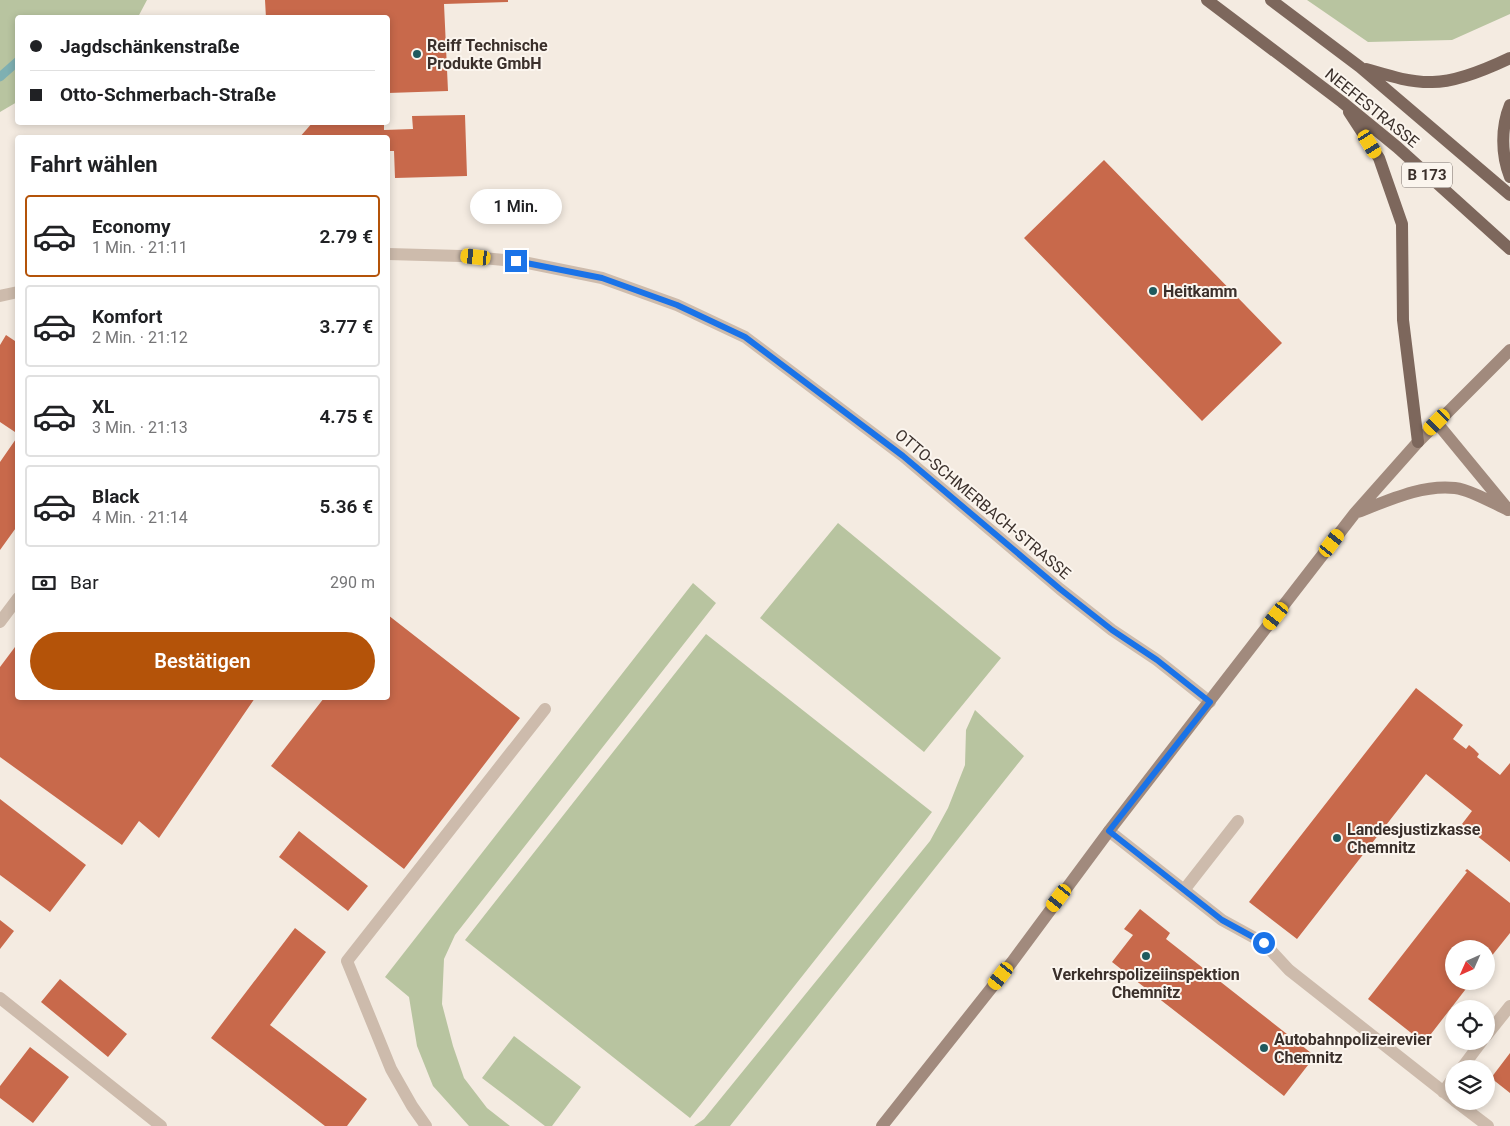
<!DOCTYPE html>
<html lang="de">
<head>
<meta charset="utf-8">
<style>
  body { margin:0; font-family:Roboto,sans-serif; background:#f2f2f2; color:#202124; height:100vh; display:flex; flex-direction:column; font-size:19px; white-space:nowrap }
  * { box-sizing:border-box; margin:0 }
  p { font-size:16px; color:#757577 }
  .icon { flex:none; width:28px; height:28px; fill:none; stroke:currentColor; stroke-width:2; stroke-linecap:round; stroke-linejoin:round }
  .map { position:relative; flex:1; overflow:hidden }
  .sheet { position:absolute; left:15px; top:135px; width:375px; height:565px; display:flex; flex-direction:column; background:#fff; border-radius:5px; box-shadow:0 2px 8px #0003 }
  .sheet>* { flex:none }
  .top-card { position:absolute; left:15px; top:15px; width:375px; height:110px; border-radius:5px; box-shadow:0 2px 8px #0003; display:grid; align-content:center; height:110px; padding:0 15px; background:#fff }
  .needle { width:32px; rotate:225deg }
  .tools { position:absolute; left:1445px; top:940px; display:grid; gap:10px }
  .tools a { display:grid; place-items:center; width:50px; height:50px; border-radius:50%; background:#fff; box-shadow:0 2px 8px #0003; font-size:25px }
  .end { position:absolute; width:22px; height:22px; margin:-11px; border:6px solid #1a73e8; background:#fff; box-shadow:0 0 0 2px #fff }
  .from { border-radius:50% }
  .bubble { position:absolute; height:35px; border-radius:18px; background:#fff; box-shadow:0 2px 8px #0003; font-size:16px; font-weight:600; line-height:35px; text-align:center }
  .car { position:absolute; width:15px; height:30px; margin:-15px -8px; border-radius:6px; box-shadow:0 0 4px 1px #0007; background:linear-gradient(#f5c518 24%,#345 0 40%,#f5c518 0 76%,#345 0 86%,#f5c518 0) }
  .top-card b { display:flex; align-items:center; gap:18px; height:48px; font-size:19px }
  .top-card b+b { border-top:1px solid #e0e0e0 }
  .top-card i { width:12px; height:12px; background:#202124 }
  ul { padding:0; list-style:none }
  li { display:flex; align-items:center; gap:15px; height:82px; margin:0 10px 8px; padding:0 5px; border:2px solid #e0e0e0; border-radius:5px }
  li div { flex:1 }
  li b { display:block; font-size:19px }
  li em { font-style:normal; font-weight:600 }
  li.on { border-color:#b45309 }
  li>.icon { width:45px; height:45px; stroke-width:1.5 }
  h2 { padding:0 15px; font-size:22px; line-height:60px }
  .pay { display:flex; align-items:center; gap:12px; height:55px; padding:0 15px; font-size:19px }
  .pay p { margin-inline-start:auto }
  .action { display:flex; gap:10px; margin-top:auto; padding:10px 15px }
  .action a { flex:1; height:58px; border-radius:30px; background:#b45309; color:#fff; font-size:20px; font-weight:600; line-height:58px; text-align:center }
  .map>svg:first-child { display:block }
  .green { fill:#b8c4a0 }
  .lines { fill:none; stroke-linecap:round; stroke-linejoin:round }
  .stream { stroke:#7fb0b2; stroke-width:9 }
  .building { fill:#c8694b }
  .lane { stroke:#cdbbac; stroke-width:12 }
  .street { stroke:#cdbbac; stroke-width:12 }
  .secondary { stroke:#a18a7d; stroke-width:12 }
  .primary { stroke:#7d675c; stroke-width:12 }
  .route { stroke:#1a73e8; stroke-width:6 }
  .poi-dot { fill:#1f5a5e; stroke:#fbf5ee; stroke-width:2 }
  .labels { text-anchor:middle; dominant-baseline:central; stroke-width:4; stroke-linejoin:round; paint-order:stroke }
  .shield { fill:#fbf5ee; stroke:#756b66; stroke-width:1 }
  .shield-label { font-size:15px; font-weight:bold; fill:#3b302b }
  .poi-label { font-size:16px; font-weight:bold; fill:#3b302b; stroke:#fbf5ee; text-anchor:start }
  .street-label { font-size:16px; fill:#3b302b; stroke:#fbf5ee }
</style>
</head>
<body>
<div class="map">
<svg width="1510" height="1126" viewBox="0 0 1510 1126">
  <rect width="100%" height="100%" fill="#f4ebe1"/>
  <!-- green -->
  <path class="green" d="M 0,0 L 147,0 L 138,17 L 18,18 L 17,102 L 0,112 Z
    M 1307,0 L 1510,0 L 1510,14 L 1452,40 L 1368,42 Z
    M 838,523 L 1001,658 L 924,752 L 760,618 Z
    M 693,583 L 716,603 L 455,935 L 444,959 L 442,1004 L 453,1046 L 464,1078 L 487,1108 L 510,1126 L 469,1126 L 433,1086 L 417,1046 L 409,997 L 385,977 Z
    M 706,634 L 932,812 L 690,1118 L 465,940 Z
    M 975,710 L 1024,756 L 730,1126 L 694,1126 L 704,1119 L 930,841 L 948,808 L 965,765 L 966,730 Z
    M 514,1036 L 581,1087 L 552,1126 L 545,1126 L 482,1078 Z"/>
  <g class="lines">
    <!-- stream -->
    <path class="stream" d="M 0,77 L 18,61"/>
  </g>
  <!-- building -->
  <path class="building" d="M 265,0 L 508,0 L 508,2 L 444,4 L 448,91 L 388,93 L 388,18 L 266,18 Z
    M 465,115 L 467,176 L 395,178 L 394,151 L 388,151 L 388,138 L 299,138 L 313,122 L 384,122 L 384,130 L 413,129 L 412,116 Z
    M 1104,160 L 1282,343 L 1202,421 L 1024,238 Z
    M 6,335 L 18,343 L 18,434 L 0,422 L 0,345 Z
    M 18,436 L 18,525 L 0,550 L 0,462 Z
    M 388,615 L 520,718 L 404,869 L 271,766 L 324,698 L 388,698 Z
    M 18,643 L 18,698 L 255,698 L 159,838 L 139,821 L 122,845 L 0,757 L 0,667 Z
    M 1416,688 L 1463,725 L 1453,739 L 1466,749 L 1469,745 L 1474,749 L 1479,754 L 1477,757 L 1500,775 L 1510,763 L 1510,862 L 1462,824 L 1472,811 L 1426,774 L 1297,939 L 1249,902 Z
    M 0,799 L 86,865 L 50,912 L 0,875 Z
    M 299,831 L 368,886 L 348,911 L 279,857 Z
    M 1467,869 L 1510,903 L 1510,933 L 1486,963 L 1486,949 L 1454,949 L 1454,981 L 1472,981 L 1424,1043 L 1368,999 L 1467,872 L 1465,871 Z
    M 1140,909 L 1170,933 L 1166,939 L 1315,1056 L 1284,1096 L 1112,962 L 1133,935 L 1124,929 Z
    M 0,920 L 14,931 L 0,949 Z
    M 295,928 L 326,952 L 270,1025 L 367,1099 L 347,1126 L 325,1126 L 211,1038 Z
    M 60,979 L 127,1034 L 108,1057 L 41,1002 Z
    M 30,1047 L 69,1077 L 33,1123 L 0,1098 L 0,1086 Z
    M 1510,1053 L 1510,1093 L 1491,1078 Z"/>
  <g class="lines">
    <!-- lane -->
    <path class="lane" d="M 0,622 L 18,598
      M 1184,890 L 1238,821
      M 1264,943 L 1289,970 L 1454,1100
      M 0,998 L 161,1126
      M 1486,1036 L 1510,1006
      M 1461,1069 L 1482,1041
      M 1443,1092 L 1454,1077
      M 1455,1101 L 1488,1126
      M 426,1126 L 412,1106 L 391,1069 L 347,961 L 545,709"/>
    <!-- street -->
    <path class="street" d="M 388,254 L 461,256 L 504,260 L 528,263 L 602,278 L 677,305 L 745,337 L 903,456 L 1060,589 L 1112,630 L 1157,660 L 1210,702
      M 0,296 L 18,292
      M 1109,831 L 1222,920 L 1264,943"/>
    <!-- secondary -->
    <path class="secondary" d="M 1437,423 L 1507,508
      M 1358,512 C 1387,501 1422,484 1455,488 C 1471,490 1493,503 1508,510
      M 882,1126 L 1012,962 L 1109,831 L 1355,513 L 1418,442 L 1510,350"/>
    <!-- primary -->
    <path class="primary" d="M 1207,0 L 1342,102 L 1397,147 L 1510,249
      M 1271,0 L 1360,67 L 1510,195
      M 1366,69 C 1387,75 1407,82 1430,82 C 1453,83 1489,68 1510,58
      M 1510,105 C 1501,127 1501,154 1510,177
      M 1349,112 L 1379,158 L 1402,224 L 1403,320 L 1418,442"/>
  </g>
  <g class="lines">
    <!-- route -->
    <path class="route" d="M 516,261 L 602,278 L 677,305 L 745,337 L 903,456 L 1060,589 L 1112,630 L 1157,660 L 1210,702 L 1109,831 L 1222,920 L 1264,943"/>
  </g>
  <!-- markers -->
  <g class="poi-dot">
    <circle cx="417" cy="54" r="5"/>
    <circle cx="1153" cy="291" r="5"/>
    <circle cx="1337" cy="838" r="5"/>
    <circle cx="1146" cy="956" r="5"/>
    <circle cx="1264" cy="1048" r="5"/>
  </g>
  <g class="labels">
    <!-- shield labels -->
    <rect class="shield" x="1402" y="162.5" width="50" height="25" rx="4"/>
    <g class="shield-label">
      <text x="1427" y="175">B 173</text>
    </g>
    <!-- poi labels -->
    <g class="poi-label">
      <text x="427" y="45">Reiff Technische<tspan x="427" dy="18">Produkte GmbH</tspan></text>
      <text x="1163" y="291">Heitkamm</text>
      <text x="1347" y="829">Landesjustizkasse<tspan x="1347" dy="18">Chemnitz</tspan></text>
      <text x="1146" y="974" text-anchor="middle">Verkehrspolizeiinspektion<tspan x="1146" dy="18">Chemnitz</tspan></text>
      <text x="1274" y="1039">Autobahnpolizeirevier<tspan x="1274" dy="18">Chemnitz</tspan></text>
    </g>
    <!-- street labels -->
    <g class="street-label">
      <text transform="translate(1372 108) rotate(39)">NEEFESTRASSE</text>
      <text transform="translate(983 504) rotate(40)">OTTO-SCHMERBACH-STRASSE</text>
    </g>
  </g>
</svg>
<div class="tools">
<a><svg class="needle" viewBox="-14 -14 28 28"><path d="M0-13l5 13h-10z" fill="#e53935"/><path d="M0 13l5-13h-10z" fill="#757577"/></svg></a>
<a><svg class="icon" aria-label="locate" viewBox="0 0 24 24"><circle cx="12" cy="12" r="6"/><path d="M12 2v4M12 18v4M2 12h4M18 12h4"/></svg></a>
<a><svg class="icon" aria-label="layers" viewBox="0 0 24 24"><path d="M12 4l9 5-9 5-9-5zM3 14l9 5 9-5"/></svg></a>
</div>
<i class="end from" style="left:1264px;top:943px"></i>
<i class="end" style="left:516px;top:261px"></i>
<div class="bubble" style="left:470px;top:189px;width:92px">1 Min.</div>
<i class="car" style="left:1370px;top:144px;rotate:148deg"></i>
<i class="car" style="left:476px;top:257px;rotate:276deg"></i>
<i class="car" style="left:1437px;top:422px;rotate:225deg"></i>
<i class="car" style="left:1332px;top:543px;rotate:37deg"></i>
<i class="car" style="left:1276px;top:616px;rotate:218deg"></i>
<i class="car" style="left:1059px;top:898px;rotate:217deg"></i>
<i class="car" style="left:1001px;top:976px;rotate:218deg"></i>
<div class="top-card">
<b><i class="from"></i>Jagdschänkenstraße</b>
<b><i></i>Otto-Schmerbach-Straße</b>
</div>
<section class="sheet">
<h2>Fahrt wählen</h2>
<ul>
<li class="on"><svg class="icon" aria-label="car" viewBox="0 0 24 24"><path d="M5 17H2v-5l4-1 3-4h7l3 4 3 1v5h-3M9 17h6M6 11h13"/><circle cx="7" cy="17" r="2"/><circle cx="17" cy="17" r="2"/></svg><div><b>Economy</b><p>1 Min. · 21:11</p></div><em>2.79 €</em></li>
<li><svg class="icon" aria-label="car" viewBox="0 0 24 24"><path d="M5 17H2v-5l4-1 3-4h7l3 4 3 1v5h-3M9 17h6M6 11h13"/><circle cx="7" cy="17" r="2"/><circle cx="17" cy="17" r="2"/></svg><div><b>Komfort</b><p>2 Min. · 21:12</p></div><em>3.77 €</em></li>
<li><svg class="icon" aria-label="car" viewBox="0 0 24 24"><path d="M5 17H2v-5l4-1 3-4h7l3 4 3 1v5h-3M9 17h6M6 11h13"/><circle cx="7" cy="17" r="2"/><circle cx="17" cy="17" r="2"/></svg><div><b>XL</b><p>3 Min. · 21:13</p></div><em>4.75 €</em></li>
<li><svg class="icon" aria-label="car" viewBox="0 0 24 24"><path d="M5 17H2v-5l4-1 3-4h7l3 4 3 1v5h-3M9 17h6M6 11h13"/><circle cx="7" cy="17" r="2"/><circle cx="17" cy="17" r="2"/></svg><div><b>Black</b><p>4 Min. · 21:14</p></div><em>5.36 €</em></li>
</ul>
<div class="pay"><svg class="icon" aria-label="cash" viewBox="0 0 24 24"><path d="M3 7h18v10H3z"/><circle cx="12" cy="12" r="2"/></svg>Bar<p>290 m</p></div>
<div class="action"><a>Bestätigen</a></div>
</section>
</div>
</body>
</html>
